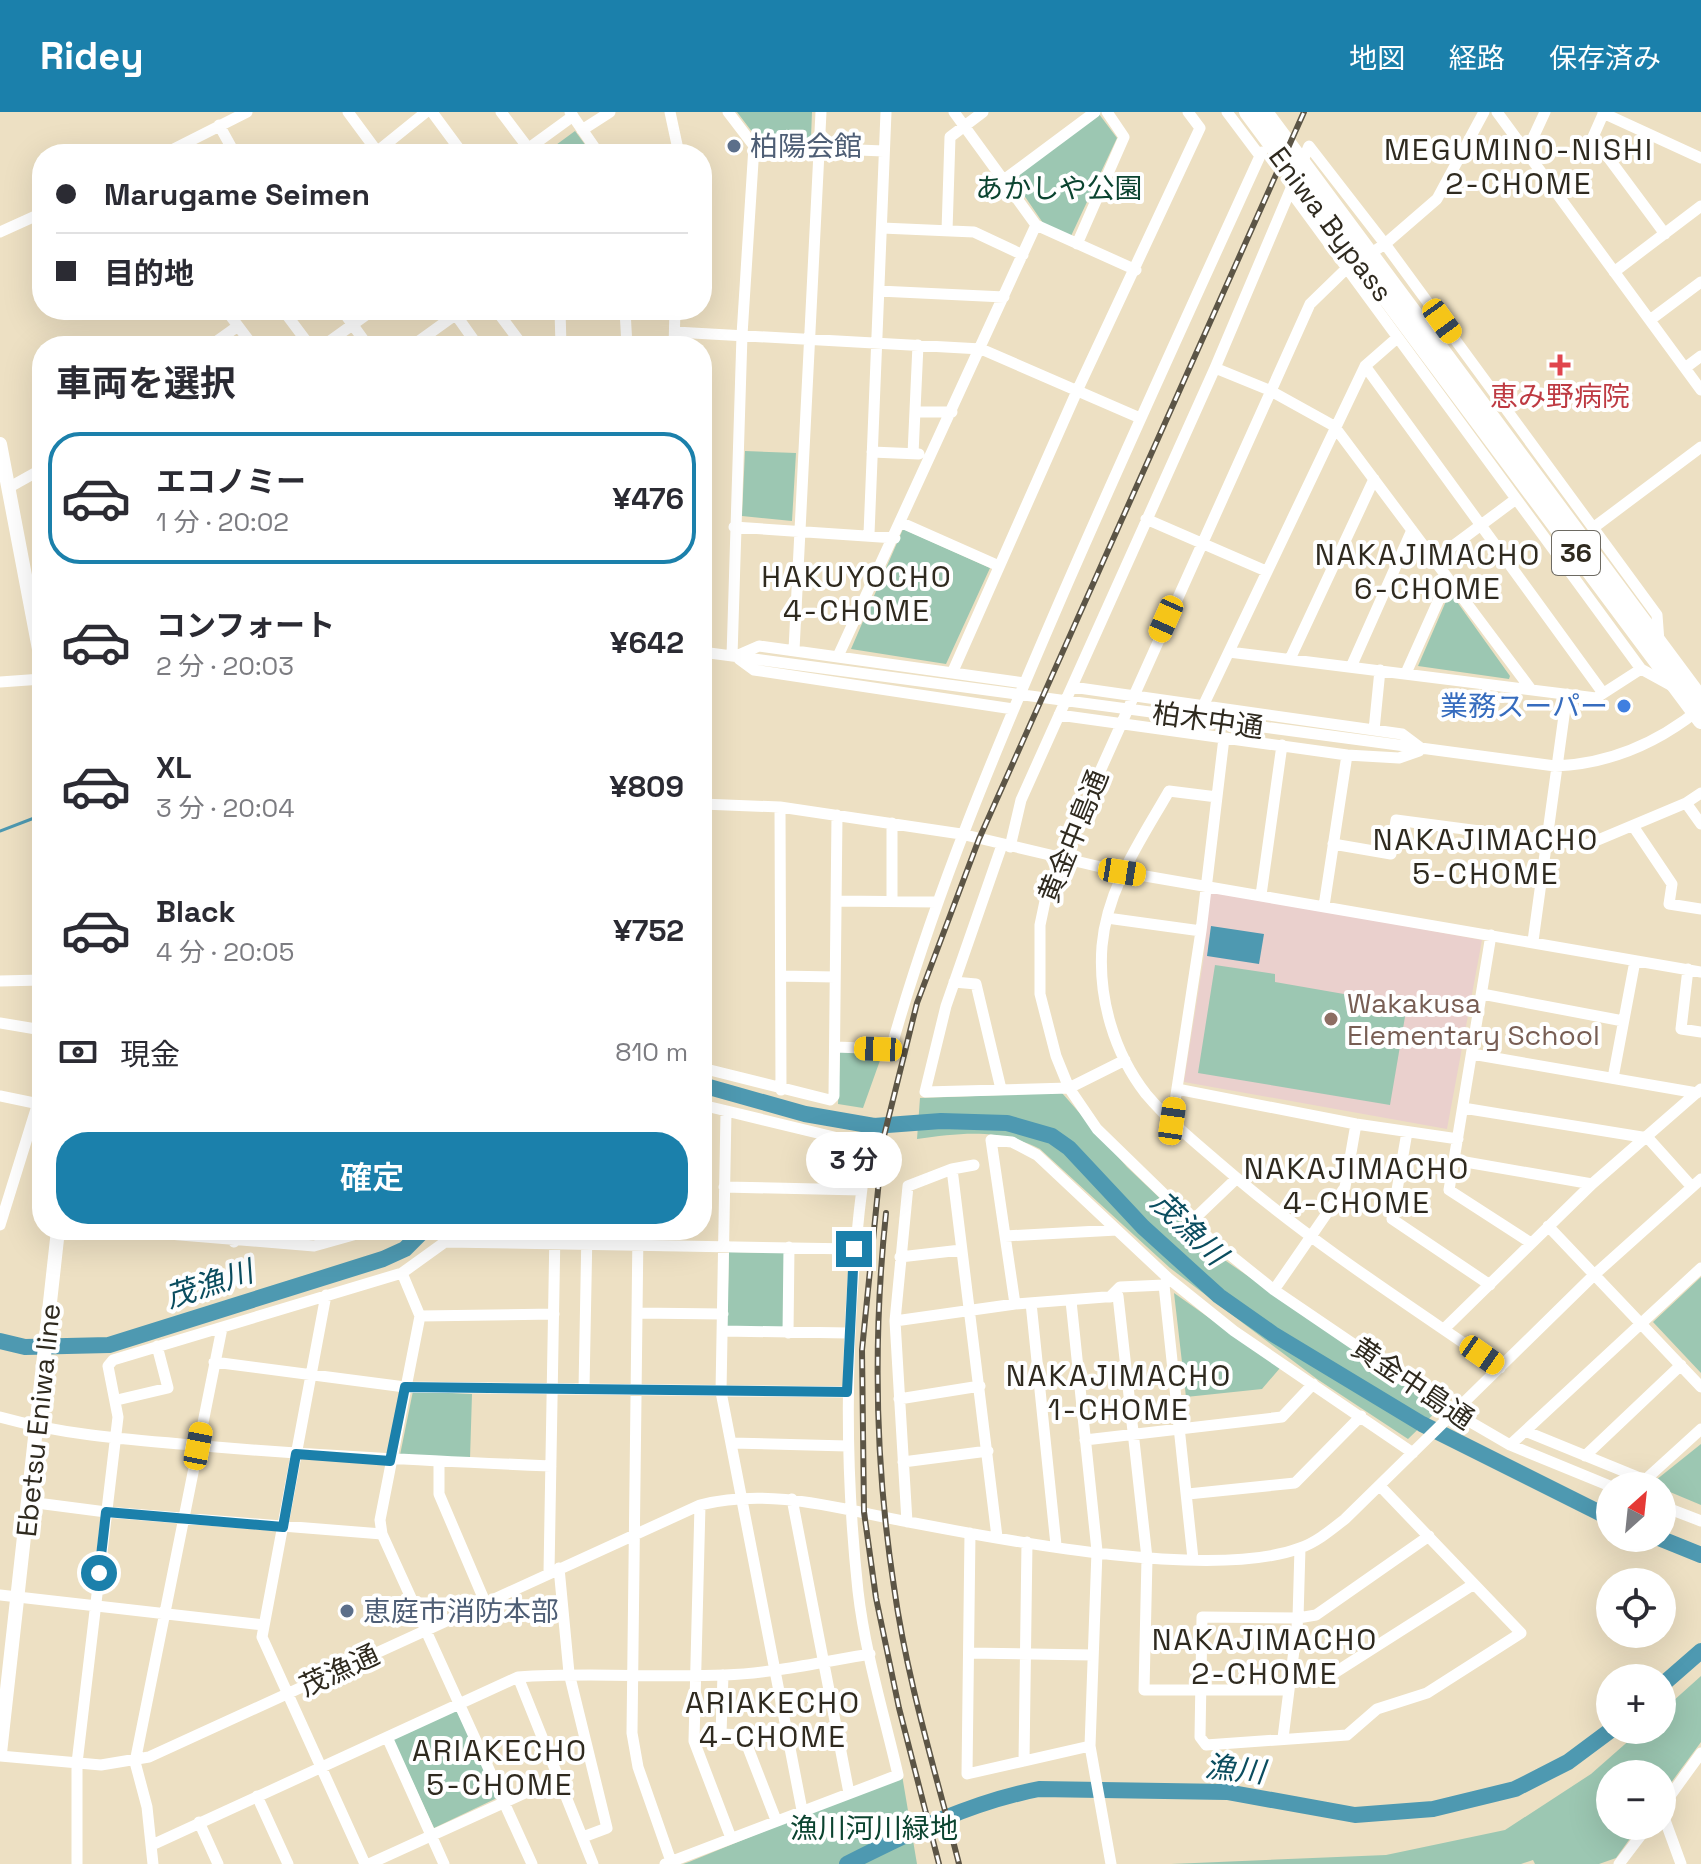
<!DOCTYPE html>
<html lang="ja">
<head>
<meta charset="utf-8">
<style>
  body { margin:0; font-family:"Space Grotesk","Noto Sans JP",sans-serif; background:#f2f2f3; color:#2b2b33; height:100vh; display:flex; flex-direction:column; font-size:30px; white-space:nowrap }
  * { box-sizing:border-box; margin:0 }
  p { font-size:26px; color:#7c7c81 }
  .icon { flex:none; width:44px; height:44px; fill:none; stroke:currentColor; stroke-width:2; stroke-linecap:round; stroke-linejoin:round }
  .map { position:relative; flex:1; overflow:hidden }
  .sheet { position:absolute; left:32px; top:224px; width:680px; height:904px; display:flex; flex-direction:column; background:#fff; border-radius:32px; box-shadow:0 8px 32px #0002 }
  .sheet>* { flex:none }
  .banner { position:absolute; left:32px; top:32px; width:680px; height:176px; border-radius:32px; box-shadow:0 8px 32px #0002; display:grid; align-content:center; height:176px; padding:0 24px; background:#fff }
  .needle { width:52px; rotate:27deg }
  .buttons { position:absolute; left:1596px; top:1360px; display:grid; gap:16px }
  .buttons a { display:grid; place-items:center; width:80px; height:80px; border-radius:50%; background:#fff; box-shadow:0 8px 32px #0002; font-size:40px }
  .end { position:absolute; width:36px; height:36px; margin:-18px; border:10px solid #1b80ab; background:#fff; box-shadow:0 0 0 4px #fff }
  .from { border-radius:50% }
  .bubble { position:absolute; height:56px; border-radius:28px; background:#fff; box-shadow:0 8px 32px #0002; font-size:26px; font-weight:600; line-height:56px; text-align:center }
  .car { position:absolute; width:24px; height:48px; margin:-24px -12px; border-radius:10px; box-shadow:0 0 6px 2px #0007; background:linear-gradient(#f5c518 24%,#345 0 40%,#f5c518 0 76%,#345 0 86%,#f5c518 0) }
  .banner b { display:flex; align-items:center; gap:28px; height:76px; font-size:30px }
  .banner b+b { border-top:2px solid #e1e1e2 }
  .banner i { width:20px; height:20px; background:#2b2b33 }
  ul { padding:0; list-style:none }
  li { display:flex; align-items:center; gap:24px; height:132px; margin:0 16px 12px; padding:0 8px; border:4px solid transparent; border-radius:32px }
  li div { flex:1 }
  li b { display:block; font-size:30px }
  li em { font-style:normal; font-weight:600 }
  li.on { border-color:#1b80ab }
  li>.icon { width:72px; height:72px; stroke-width:1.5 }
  h2 { padding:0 24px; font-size:36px; line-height:96px }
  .pay { display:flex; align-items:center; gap:20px; height:88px; padding:0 24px; font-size:30px }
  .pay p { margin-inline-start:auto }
  .action { display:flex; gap:16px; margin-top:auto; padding:16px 24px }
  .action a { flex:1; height:92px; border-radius:32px; background:#1b80ab; color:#fff; font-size:32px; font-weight:600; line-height:92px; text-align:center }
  header { display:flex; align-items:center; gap:48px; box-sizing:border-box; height:112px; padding:0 40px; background:#1b80ab; color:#fff }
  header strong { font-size:38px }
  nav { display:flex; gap:44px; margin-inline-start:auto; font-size:28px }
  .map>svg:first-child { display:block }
  .education { fill:#ead0cd }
  .green { fill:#9cc7b2 }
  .water { fill:#4e99b1 }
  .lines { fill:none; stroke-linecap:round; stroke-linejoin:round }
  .stream { stroke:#4e99b1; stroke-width:3 }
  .river { stroke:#4e99b1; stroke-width:16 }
  .minor { stroke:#fff; stroke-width:11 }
  .major { stroke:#fff; stroke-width:14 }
  .highway { stroke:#fff; stroke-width:16 }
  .rail-casing { stroke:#5c5546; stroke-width:6 }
  .rail { stroke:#fff; stroke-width:3; stroke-dasharray:9; stroke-linecap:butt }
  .route { stroke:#1b80ab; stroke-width:10 }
  .service-dot { fill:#5c6f8a; stroke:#fff; stroke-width:3 }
  .health-dot { fill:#e0444e; stroke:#fff; stroke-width:3 }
  .shop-dot { fill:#3f7fe0; stroke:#fff; stroke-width:3 }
  .education-dot { fill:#8d6e63; stroke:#fff; stroke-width:3 }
  .labels { text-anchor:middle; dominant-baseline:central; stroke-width:8; stroke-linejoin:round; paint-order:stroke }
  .shield { fill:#fff; stroke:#6d6a62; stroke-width:2 }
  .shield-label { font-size:26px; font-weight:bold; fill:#2f2a1f }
  .service-label { font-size:28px; fill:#4e5e75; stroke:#fff; text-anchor:start }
  .park-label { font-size:28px; fill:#0b4430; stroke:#fff }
  .street-label { font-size:28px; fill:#2f2a1f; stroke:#fff }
  .health-label { font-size:28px; fill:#be3a42; stroke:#fff }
  .shop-label { font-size:28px; fill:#366cbe; stroke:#fff; text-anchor:end }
  .education-label { font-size:28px; fill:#785e54; stroke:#fff; text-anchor:start }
  .neighbourhood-label { font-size:30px; letter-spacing:2px; fill:#2f2a1f; stroke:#fff }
  .water-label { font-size:30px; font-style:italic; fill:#0b4d5f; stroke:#fff }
</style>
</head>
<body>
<header>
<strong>Ridey</strong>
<nav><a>地図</a><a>経路</a><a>保存済み</a></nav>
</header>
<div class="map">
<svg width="1701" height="1752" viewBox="0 0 1701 1752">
  <rect width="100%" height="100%" fill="#ede0c3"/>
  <!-- education -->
  <path class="education" d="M 1209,778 L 1482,828 L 1447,1017 L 1184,970 L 1204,844 Z"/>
  <!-- green -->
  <path class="green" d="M 737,0 L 812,0 L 811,26 L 756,25 Z
    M 1099,2 L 1117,26 L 1071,124 L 1043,111 L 1013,67 Z
    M 575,19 L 592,42 L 546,42 L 545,41 Z
    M 745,339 L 796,341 L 792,409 L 742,404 Z
    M 903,417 L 990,456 L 946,552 L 851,537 Z
    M 1450,480 L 1510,564 L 1509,567 L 1418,554 Z
    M 1215,853 L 1275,862 L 1275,870 L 1407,893 L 1390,993 L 1198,961 Z
    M 840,938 L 883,940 L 863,996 L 838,992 Z
    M 1062,981 L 1127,1055 L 1226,1149 L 1440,1296 L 1408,1327 L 1317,1267 L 1170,1156 L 1040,1037 C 998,1016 962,1021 917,1027 L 920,986 Z
    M 729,1140 L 785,1141 L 783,1216 L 727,1215 Z
    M 1701,1165 L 1701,1261 L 1653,1210 Z
    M 1174,1181 L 1280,1256 L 1262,1277 L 1186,1285 Z
    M 413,1279 L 472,1282 L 470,1347 L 400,1343 Z
    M 1701,1332 L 1701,1393 L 1651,1372 Z
    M 1701,1564 L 1701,1630 L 1662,1683 L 1662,1662 L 1610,1662 L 1610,1714 L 1639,1714 L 1616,1746 L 1599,1752 L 1535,1752 L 1533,1748 L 1521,1752 L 1171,1752 L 1386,1743 L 1505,1718 L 1591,1662 L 1641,1618 L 1662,1618 L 1662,1599 Z
    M 456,1597 L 497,1686 L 434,1716 L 393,1627 Z
    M 902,1663 L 917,1752 L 683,1752 L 689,1750 Z"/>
  <!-- water -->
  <path class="water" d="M 1211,814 L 1264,822 L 1259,852 L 1207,844 Z"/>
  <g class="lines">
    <!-- stream -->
    <path class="stream" d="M 0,719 L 42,703"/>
    <!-- river -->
    <path class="river" d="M 702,973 L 805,1002 L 874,1014 L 941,1009 L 1007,1011 L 1052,1024 L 1069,1036 L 1143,1115 L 1219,1184 L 1273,1222 L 1422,1312 L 1610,1406
      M 0,1229 L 25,1235 L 109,1233 L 383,1147 L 405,1137 L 424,1118
      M 1659,1426 L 1701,1443
      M 1662,1573 L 1701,1539
      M 847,1752 C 908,1721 971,1690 1039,1677 L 1227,1680 L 1355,1703 L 1433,1697 L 1515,1677 L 1568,1650 L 1611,1618"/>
    <!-- minor -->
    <path class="minor" d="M 348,0 L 379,42
      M 432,0 L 463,42
      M 501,0 L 532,41
      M 570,0 L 599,42
      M 670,0 L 679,42
      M 728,0 L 754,34 L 742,223 L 732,544
      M 954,0 L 1036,113 L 1136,158
      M 1227,0 L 1260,44 L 1262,40
      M 1484,0 L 1437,87 L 1385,132 L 1345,158 L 1310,192 L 1048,775 L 1040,813 L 1040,882 L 1056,944 L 1069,976 L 1097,1017 L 1208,1125 L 1274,1178 L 1455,1301 L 1510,1333 L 1610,1374
      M 1497,0 L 1701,278
      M 1604,0 L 1593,25 L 1665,122
      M 1603,1 L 1701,46
      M 219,13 L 235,42
      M 582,18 L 610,0
      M 754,34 L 884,39
      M 529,36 L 573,4
      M 1526,41 L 1545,0
      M 164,42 L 247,0
      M 374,42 L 426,0
      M 1005,67 L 1095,0
      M 1291,80 L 1641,557 L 1672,574
      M 882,116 L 974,120 L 1023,143
      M 947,119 L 950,25 L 983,0
      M 0,120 L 42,101
      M 1077,132 L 1124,25 L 1107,0
      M 1614,160 L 1701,94
      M 879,179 L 1004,185
      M 226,198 L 253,234
      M 283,198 L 310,234
      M 342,198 L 368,234
      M 496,198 L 523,234
      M 560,198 L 561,234
      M 625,198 L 627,234
      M 456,203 L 478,234
      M 1650,208 L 1701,170
      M 675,220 L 981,237 L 1140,306
      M 210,234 L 238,214
      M 323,234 L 373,198
      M 412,234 L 462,198
      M 674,234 L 675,198
      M 1365,254 L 1603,581
      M 1215,256 L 1269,278 L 1334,314 L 1530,576
      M 1685,256 L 1701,244
      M 915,300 L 952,300
      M 872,340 L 919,342
      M 913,342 L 918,233
      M 8,376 L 42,357
      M 1146,407 L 1266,459
      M 902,411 L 999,454
      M 734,415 L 895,426
      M 1593,416 L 1701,335
      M 869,422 L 886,0
      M 1434,448 L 1516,387
      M 794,538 L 821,0
      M 702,540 L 1555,654 C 1610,652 1658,631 1701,596
      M 1229,540 L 1596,586 L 1641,557
      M 839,542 L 1036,113
      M 736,544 L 759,534 L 1024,571
      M 739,547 L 754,558 L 1013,597
      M 1290,547 L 1374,367
      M 1351,555 L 1412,418
      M 953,559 L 1077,279 L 1200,16 L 1188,0
      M 1406,561 L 1448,467
      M 0,570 L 42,567
      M 1072,575 L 1402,622 L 1422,637
      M 1204,592 L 1365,254 L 1397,226
      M 1059,603 L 1347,643 L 1399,646 L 1419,639
      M 1374,618 L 1380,558
      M 1217,685 L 1169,679 C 1141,728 1107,776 1102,834 C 1098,886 1114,941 1146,982 C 1173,1014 1208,1041 1239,1068 C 1321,1137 1412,1195 1500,1256
      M 1686,691 L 1701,712
      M 702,692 L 780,695 L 961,722 L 1122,760 L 1701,860
      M 780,695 L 781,978
      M 1633,714 L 1672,772 L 1669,792 L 1701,797
      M 1333,732 L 1391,742 L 1396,708 L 1586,733 L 1686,691 L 1701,681
      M 1002,733 L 946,894 L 925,980 L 1069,976 L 1125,948
      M 1010,735 L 1021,688 L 1215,256 L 1309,34 L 1385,132 L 1657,503 L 1659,530
      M 1261,783 L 1282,633
      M 836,789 L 938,790
      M 892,789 L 892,711
      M 1324,794 L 1347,643
      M 1107,806 L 1201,819
      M 1491,823 L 1449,1078 L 1531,1131
      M 1533,829 L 1567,582
      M 1688,857 L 1681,917 L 1701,920
      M 781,864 L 835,865
      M 0,869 L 42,868
      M 954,870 L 976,872 L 1001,977
      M 1482,882 L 1623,909
      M 0,911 L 42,918
      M 835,935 L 891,937 C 934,783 996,637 1059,491 C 1124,341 1192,193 1260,44
      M 1472,942 L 1697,981
      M 702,956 L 830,988 L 834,984 L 837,703
      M 1613,966 L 1635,849
      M 1177,977 L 1356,1012 L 1458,1027
      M 0,984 L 39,992
      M 1463,996 L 1648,1026 L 1692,1075
      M 726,999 L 721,1280 L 802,1698
      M 1172,1009 L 1201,819 L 1224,626
      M 1407,1020 L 1392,1107 L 1490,1173
      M 1454,1048 L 1592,1072
      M 952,1057 L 974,1053
      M 724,1075 L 861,1078
      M 1192,1109 L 1237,1066
      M 0,1113 L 42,978
      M 1548,1114 L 1701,1275
      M 120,1118 L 314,1134 L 371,1118
      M 638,1118 L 632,1621 L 638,1655 L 672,1752
      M 1005,1124 L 1117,1118
      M 234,1130 L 236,1118
      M 445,1130 L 854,1137
      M 900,1145 L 961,1138
      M 402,1161 L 420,1204 L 380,1408 L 382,1422 L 532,1752
      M 1168,1166 L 1234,1219 L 1413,1341
      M 1274,1178 L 1345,1075 L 1356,1012
      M 326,1183 L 262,1525 L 365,1752
      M 1110,1185 L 1120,1175 L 1164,1173
      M 1071,1189 L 1097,1439 L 1090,1634 L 1111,1752
      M 1031,1191 L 1056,1433
      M 1015,1192 L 991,1028 L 1012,1030 L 1037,1043 L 1168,1166 L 1164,1173 L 1193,1447
      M 637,1201 L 723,1202
      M 420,1204 L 554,1202
      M 895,1209 L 1015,1192 L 1118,1184 L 1147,1446 L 1144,1578 L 1289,1578
      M 1444,1217 L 1592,1072 L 1701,977
      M 723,1219 L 848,1221
      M 788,1221 L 789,1135
      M 214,1250 L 405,1275 L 847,1280
      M 584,1277 L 587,1118
      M 899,1287 L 980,1274
      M 117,1288 L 168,1276 L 157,1234
      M 0,1305 C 68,1324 134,1328 204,1334 C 320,1344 435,1349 551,1354
      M 1525,1319 L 1645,1368 L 1701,1317
      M 1085,1328 L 1282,1305 L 1313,1272
      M 731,1331 L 847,1334
      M 1510,1333 L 1701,1156
      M 1585,1344 L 1681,1253
      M 439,1350 L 439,1382 L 485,1490
      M 903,1350 L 988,1339
      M 1188,1382 L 1295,1371 L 1361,1304
      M 792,1387 L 849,1681
      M 29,1390 L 106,1400 L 382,1422
      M 700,1393 L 694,1629 L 731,1726
      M 1662,1394 L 1701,1409
      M 907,1410 L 895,1209 L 908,1074 L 952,1057 L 997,1425
      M 970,1421 L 967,1662 L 1090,1634
      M 1300,1436 L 1298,1506 L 1202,1505 L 1200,1625 L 1206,1633 L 1347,1623 L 1377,1597 L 1427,1581 L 1521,1521 L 1380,1374
      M 559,1456 L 569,1561 L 607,1716 L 583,1725
      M 549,1460 L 555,1118
      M 0,1483 L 264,1513
      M 969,1541 L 1093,1543
      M 723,1563 L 721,1622 L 743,1623 L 785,1616
      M 518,1565 L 593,1752
      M 1291,1565 L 1328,1565 L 1474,1472
      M 743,1623 L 776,1708
      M 387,1625 L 444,1752
      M 1283,1626 L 1298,1506 L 1316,1503 L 1429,1424
      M 0,1644 L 101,1653 L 149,1645 L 700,1393 C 771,1375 839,1397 909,1410 C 1003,1428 1212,1469 1300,1436 C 1317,1430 1331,1418 1345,1407 L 1594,1163 L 1701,1067
      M 1024,1649 L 1027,1430
      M 257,1684 L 288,1752
      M 1662,1695 L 1701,1641
      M 1662,1700 L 1681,1752
      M 199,1710 L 218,1752
      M 152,1733 L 518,1565 C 587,1560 656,1566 725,1563 C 774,1561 822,1550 870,1542
      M 77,1752 L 77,1651 L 118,1305 L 108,1254 L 113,1248 L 143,1239 L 402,1161 L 445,1130 L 451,1118
      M 153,1752 L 147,1695 L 135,1650 L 222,1216
      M 369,1752 L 558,1666
      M 665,1752 L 898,1663 C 884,1602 865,1541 858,1479 C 842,1331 846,1186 867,1038 L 863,1032 L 702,993
      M 1619,1752 L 1648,1714"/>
    <!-- major -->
    <path class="major" d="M 0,332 L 42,553
      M 0,1641 L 58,1118"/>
    <!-- highway -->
    <path class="highway" d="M 1247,0 L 1701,609
      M 1265,0 L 1701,587"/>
    <!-- rail casing -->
    <g class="rail-casing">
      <path id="rail" d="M 886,1101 C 873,1225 875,1352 894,1475 C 907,1569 936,1661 959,1752
        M 939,1752 L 899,1596 L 876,1486 L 864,1400 L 862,1238 L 883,1028 L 917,891 L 979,727 L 1304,0"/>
    </g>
    <!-- rail -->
    <use href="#rail" class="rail"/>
  </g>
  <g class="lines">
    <!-- route -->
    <path class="route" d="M 99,1461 L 106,1400 L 283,1415 L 296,1342 L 390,1349 L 405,1275 L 847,1280 L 854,1137"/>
  </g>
  <!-- markers -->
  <g class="service-dot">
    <circle cx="734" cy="34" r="8"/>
    <circle cx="347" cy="1499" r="8"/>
  </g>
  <path class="health-dot" d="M1556 241h8v8h8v8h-8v8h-8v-8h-8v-8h8z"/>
  <circle class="shop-dot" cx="1624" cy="594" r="8"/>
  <circle class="education-dot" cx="1331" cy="907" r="8"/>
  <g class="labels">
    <!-- shield labels -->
    <rect class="shield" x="1552" y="419" width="48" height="44" rx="6"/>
    <g class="shield-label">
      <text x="1576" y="441">36</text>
    </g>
    <!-- service labels -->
    <g class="service-label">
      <text x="750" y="34">柏陽会館</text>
      <text x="363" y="1499">恵庭市消防本部</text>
    </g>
    <!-- park labels -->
    <g class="park-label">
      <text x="1059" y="76">あかしや公園</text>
      <text x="874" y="1716">漁川河川緑地</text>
    </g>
    <!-- street labels -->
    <g class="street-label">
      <text transform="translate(1331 112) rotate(53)">Eniwa Bypass</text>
      <text transform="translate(1208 608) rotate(8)">柏木中通</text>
      <text transform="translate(1073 724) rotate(-68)">黄金中島通</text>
      <text transform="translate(1413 1271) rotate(34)">黄金中島通</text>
      <text transform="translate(38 1308) rotate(-84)">Ebetsu Eniwa line</text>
      <text transform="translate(339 1558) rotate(-25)">茂漁通</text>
    </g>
    <!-- health labels -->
    <g class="health-label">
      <text x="1560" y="284">恵み野病院</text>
    </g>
    <!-- shop labels -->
    <g class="shop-label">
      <text x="1608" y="594">業務スーパー</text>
    </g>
    <!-- education labels -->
    <g class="education-label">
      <text x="1347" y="891">Wakakusa<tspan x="1347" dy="32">Elementary School</tspan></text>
    </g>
    <!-- neighbourhood labels -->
    <g class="neighbourhood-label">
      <text x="1519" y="37">MEGUMINO-NISHI<tspan x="1519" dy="34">2-CHOME</tspan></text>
      <text x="1428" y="442">NAKAJIMACHO<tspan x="1428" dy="34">6-CHOME</tspan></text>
      <text x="857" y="464">HAKUYOCHO<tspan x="857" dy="34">4-CHOME</tspan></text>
      <text x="1486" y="727">NAKAJIMACHO<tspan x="1486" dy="34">5-CHOME</tspan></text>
      <text x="1357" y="1056">NAKAJIMACHO<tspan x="1357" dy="34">4-CHOME</tspan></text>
      <text x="1119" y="1263">NAKAJIMACHO<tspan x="1119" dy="34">1-CHOME</tspan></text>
      <text x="1265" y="1527">NAKAJIMACHO<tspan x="1265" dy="34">2-CHOME</tspan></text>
      <text x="773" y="1590">ARIAKECHO<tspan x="773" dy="34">4-CHOME</tspan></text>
      <text x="500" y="1638">ARIAKECHO<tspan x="500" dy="34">5-CHOME</tspan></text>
    </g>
    <!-- water labels -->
    <g class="water-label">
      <text transform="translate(1189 1116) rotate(44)">茂漁川</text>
      <text transform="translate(209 1172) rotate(-18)">茂漁川</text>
      <text transform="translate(1235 1657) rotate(6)">漁川</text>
    </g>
  </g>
</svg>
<div class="buttons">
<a><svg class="needle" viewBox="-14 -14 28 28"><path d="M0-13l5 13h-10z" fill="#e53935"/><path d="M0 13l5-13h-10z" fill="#7c7c81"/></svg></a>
<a><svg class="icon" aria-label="locate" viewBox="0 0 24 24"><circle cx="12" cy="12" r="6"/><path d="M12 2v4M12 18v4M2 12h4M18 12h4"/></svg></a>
<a>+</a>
<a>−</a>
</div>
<i class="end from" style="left:99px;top:1461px"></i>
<i class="end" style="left:854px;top:1137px"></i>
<div class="bubble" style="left:806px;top:1020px;width:96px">3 分</div>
<i class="car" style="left:1442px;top:209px;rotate:144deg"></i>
<i class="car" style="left:1166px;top:507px;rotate:204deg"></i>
<i class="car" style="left:1122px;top:760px;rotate:99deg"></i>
<i class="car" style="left:878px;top:937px;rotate:272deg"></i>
<i class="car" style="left:1172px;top:1009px;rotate:8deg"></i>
<i class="car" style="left:1482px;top:1243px;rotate:125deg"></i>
<i class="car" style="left:198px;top:1334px;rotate:11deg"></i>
<div class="banner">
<b><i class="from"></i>Marugame Seimen</b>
<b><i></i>目的地</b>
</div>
<section class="sheet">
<h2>車両を選択</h2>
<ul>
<li class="on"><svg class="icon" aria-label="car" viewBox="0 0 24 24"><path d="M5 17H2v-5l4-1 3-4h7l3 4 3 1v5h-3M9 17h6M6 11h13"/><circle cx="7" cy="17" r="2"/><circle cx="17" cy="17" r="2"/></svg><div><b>エコノミー</b><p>1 分 · 20:02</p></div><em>¥476</em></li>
<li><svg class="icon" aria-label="car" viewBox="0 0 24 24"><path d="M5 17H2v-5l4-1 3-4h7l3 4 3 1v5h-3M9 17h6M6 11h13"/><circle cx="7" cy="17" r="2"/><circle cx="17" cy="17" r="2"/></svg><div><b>コンフォート</b><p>2 分 · 20:03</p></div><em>¥642</em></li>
<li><svg class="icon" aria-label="car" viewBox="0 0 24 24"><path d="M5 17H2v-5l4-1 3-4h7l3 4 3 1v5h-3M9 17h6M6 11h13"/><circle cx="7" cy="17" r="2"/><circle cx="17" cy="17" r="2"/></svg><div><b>XL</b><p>3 分 · 20:04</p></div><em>¥809</em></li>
<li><svg class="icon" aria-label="car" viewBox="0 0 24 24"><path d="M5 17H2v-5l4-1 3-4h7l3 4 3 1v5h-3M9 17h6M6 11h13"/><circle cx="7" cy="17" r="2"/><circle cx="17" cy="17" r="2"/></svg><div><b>Black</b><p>4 分 · 20:05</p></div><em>¥752</em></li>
</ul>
<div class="pay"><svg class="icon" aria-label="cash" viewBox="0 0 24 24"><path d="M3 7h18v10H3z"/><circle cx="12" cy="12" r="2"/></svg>現金<p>810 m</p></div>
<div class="action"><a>確定</a></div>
</section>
</div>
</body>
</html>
